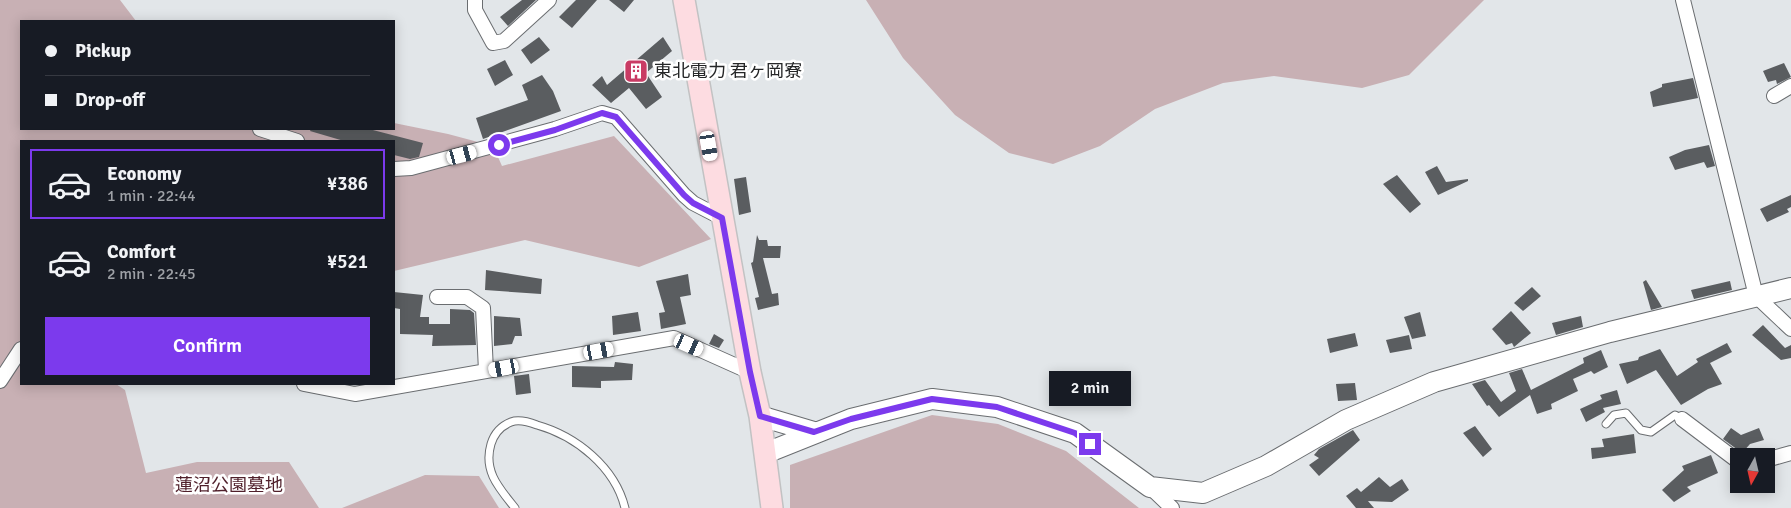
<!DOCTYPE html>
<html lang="en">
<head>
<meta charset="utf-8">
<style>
  body { margin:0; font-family:Signika,"Noto Sans JP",sans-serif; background:#20242c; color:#f1f3f6; height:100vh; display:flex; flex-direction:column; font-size:19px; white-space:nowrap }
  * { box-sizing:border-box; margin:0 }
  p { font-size:16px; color:#9ea1a6 }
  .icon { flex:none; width:28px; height:28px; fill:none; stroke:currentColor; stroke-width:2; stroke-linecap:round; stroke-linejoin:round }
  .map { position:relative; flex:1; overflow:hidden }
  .side { position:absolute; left:20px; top:140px; width:375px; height:245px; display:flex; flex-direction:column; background:#171b24; border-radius:0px; box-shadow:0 2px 12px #0003 }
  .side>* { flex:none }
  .banner { position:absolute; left:20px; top:20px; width:375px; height:110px; border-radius:0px; box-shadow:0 2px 12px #0003; display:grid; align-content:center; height:110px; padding:0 25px; background:#171b24 }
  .needle { width:32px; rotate:188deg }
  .fabs { position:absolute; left:1730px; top:448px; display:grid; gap:10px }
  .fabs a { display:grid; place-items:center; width:45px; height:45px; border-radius:0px; background:#171b24; box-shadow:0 2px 12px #0003; font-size:25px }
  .end { position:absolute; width:22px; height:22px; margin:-11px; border:6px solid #7c3aed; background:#fff; box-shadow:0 0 0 2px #fff }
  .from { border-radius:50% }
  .bubble { position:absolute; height:35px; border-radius:0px; background:#171b24; box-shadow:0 2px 12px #0003; font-size:16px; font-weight:600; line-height:35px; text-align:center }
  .car { position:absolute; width:15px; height:30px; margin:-15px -8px; border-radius:6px; box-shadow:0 0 4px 1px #0007; background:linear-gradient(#fff 24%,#345 0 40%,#fff 0 76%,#345 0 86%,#fff 0) }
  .banner b { display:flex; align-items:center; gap:18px; height:48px; font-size:19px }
  .banner b+b { border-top:1px solid #363941 }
  .banner i { width:12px; height:12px; background:#f1f3f6 }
  ul { padding:9px 0 0; list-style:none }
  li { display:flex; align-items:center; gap:15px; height:70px; margin:0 10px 8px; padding:0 15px; border:2px solid transparent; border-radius:0px }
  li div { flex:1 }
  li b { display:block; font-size:19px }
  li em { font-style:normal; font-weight:600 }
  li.current { border-color:#7c3aed }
  li>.icon { width:45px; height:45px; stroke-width:1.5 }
  .cta { display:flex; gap:10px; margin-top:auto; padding:10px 25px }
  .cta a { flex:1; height:58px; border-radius:0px; background:#7c3aed; color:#fff; font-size:20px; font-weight:600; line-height:58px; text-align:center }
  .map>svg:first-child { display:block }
  .green { fill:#c8b0b4 }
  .building { fill:#5a5d60 }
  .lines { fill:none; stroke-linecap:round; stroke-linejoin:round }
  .lane-casing { stroke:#6a6d70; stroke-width:9 }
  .street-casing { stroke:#6a6d70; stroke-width:16 }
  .secondary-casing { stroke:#6a6d70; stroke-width:22 }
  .primary-casing { stroke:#c2c2c3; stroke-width:24 }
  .lane { stroke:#fff; stroke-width:7 }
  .street { stroke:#fff; stroke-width:14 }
  .secondary { stroke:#fff; stroke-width:20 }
  .primary { stroke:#fddce1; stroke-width:21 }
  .route { stroke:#7c3aed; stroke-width:6 }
  .labels { text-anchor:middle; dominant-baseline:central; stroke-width:5; stroke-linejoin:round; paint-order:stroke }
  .poi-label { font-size:18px; fill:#252627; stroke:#fff; text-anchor:start }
  .park-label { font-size:18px; fill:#4f1f2a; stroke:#fff }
</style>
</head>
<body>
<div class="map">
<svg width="1791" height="508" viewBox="0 0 1791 508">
  <rect width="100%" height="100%" fill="#e2e6e9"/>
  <!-- green -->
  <path class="green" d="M 0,0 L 120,0 L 136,21 L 21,21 L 21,129 L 394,129 L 394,123 L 448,134 L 493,146 L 502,166 L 614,136 L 711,239 L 639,267 L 525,240 L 394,271 L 394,141 L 21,141 L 21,384 L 116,384 L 125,390 L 146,473 L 197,462 L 289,462 L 319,508 L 0,508 Z
    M 866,0 L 1484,0 L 1409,75 L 1362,88 L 1274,76 L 1223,83 L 1155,109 L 1100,146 L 1053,164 L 1009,153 L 955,115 L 903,58 Z
    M 932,415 L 998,424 L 1066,451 L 1139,508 L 790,508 L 790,465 Z
    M 425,475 L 479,476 L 499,508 L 342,508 Z"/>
  <!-- building -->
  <path class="building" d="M 522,0 L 536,0 L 508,26 L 500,17 Z
    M 576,0 L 597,0 L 572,28 L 559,17 Z
    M 609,0 L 634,0 L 624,12 Z
    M 539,37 L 550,50 L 531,64 L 521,50 Z
    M 663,37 L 672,51 L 646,73 L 662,97 L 646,109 L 629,88 L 611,103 L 592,85 L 602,76 L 607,85 Z
    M 505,60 L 513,75 L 495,86 L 487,69 Z
    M 1784,63 L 1791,77 L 1777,84 L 1776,80 L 1768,82 L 1763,71 Z
    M 542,75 L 553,91 L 561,111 L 483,139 L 476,118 L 528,100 L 522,85 Z
    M 1693,78 L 1698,98 L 1653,107 L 1650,92 L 1662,87 L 1662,84 Z
    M 311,129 L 369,129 L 423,143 L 419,157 L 410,159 L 394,155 L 394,141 L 344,141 L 310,131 Z
    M 1709,145 L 1715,166 L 1707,168 L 1704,162 L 1675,170 L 1669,157 L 1685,150 Z
    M 1437,166 L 1446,182 L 1468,179 L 1468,181 L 1438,195 L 1425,172 Z
    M 1397,175 L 1421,204 L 1410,213 L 1383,184 Z
    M 746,177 L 751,212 L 739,215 L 734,179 Z
    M 1791,195 L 1791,207 L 1787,209 L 1789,212 L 1767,222 L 1760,209 Z
    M 757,235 L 759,240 L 767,240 L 768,246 L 781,246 L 780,258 L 763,258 L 772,294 L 778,293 L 779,305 L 758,310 L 755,298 L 759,297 L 751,263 L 753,262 Z
    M 486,270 L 542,279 L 541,294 L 485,290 Z
    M 688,274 L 691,295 L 680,297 L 686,324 L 661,329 L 659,313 L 665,312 L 656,281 Z
    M 1646,280 L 1662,307 L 1651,310 L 1643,282 Z
    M 1730,281 L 1732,290 L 1694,299 L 1691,290 Z
    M 1532,287 L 1541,296 L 1523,311 L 1514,303 Z
    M 394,292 L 423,295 L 420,317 L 429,317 L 429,324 L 450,324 L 450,309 L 470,310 L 474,313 L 476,345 L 432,346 L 433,335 L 400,334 L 400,309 L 394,308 Z
    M 1511,311 L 1531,333 L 1514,347 L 1512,343 L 1506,345 L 1492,329 Z
    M 638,312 L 641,331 L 613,335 L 612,316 Z
    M 1420,312 L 1426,336 L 1412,339 L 1404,317 Z
    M 494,316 L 520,318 L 522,336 L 515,336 L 512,344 L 494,346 Z
    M 1581,316 L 1583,327 L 1556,335 L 1552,323 Z
    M 1763,325 L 1785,348 L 1791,345 L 1791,358 L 1781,360 L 1752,335 Z
    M 1355,333 L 1358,346 L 1330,353 L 1327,339 Z
    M 714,334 L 724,340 L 719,348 L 709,344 Z
    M 1409,335 L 1412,349 L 1390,353 L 1386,340 Z
    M 1727,343 L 1732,352 L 1710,363 L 1722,384 L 1708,389 L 1681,405 L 1656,370 L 1627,384 L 1619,364 L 1638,360 L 1639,357 L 1660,349 L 1677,376 L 1698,362 L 1696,359 Z
    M 1601,350 L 1608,367 L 1594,374 L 1591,371 L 1573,379 L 1578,391 L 1551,404 L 1552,409 L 1537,414 L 1530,395 L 1499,417 L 1489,405 L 1487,406 L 1472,384 L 1485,380 L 1501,402 L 1516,391 L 1509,373 L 1522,369 L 1531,390 L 1584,363 L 1583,358 Z
    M 615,362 L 633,364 L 632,380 L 601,381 L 601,388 L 572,387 L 572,366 L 614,367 Z
    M 529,374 L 531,393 L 516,395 L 514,376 Z
    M 1355,383 L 1357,400 L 1338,401 L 1336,384 Z
    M 1617,390 L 1621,404 L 1603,408 L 1605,412 L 1586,422 L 1580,409 L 1602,399 L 1600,395 Z
    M 1475,426 L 1492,449 L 1483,457 L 1463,433 Z
    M 1731,428 L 1741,435 L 1759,428 L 1764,440 L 1750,444 L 1742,453 L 1723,439 Z
    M 1353,430 L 1360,440 L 1319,476 L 1309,465 L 1319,458 L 1314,455 L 1319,449 Z
    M 1634,434 L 1636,453 L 1592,459 L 1591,448 L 1604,447 L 1602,439 Z
    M 1711,455 L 1718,473 L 1687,487 L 1691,491 L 1674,502 L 1662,490 L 1684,470 L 1682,466 Z
    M 1379,477 L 1390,487 L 1402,479 L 1409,490 L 1392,502 L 1368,501 L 1374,508 L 1356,508 L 1346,496 L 1357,488 L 1361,492 Z"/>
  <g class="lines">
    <!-- lane casing -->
    <g class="lane-casing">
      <path id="lane" d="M 1606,424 L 1614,415 L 1626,413 L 1641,430 L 1651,432 L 1675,415 L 1682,419
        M 515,508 C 499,488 483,471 491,444 C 494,434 501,426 511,422 C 519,419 529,422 537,425 C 576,436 615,467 625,508"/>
    </g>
    <!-- street casing -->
    <g class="street-casing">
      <path id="street" d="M 475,0 L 475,10 L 493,43 L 504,41 L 549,0
        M 1683,0 L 1756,296 L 1791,329
        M 1774,96 L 1791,86
        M 260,129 L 297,141
        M 394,169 L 411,168 L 555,129 L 602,113 L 616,117 L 684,195 L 693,203 L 722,218
        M 437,297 L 467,297 L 483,308 L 486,371
        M 0,381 L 21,349
        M 304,384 L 355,394 L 674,338 L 750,372
        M 1682,419 L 1739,462
        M 1766,460 L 1791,453
        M 1150,487 L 1172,508"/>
    </g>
    <!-- secondary casing -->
    <g class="secondary-casing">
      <path id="secondary" d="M 760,416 L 814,432
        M 766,453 L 851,419 L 932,399 L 997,407 L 1075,433 L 1150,487 L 1203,493 L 1266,466 L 1346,420 L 1434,382 L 1610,332 L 1791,288"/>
    </g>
    <!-- primary casing -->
    <g class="primary-casing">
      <path id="primary" d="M 684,0 L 750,372 L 760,416 L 772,508"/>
    </g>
    <!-- lane -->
    <use href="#lane" class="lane"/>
    <!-- street -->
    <use href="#street" class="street"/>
    <!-- secondary -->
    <use href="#secondary" class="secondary"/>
    <!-- primary -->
    <use href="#primary" class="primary"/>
  </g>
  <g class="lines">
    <!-- route -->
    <path class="route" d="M 499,145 L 555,130 L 602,113 L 616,117 L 684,195 L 693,203 L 722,218 L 750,372 L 760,416 L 814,432 L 851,419 L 932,399 L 997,407 L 1075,433 L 1090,444"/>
  </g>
  <!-- icons -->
  <defs>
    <g id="building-square" transform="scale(1.25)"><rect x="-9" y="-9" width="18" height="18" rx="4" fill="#c93b64" stroke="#fff"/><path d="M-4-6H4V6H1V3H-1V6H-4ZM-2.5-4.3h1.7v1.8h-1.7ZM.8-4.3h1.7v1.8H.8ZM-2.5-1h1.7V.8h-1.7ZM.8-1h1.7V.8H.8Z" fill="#fff"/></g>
  </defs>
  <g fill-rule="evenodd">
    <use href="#building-square" x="636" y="71"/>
  </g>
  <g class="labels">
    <!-- poi labels -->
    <g class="poi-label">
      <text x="654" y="71">東北電力 君ヶ岡寮</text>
    </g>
    <!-- park labels -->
    <g class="park-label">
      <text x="229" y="485">蓮沼公園墓地</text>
    </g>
  </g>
</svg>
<div class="fabs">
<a><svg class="needle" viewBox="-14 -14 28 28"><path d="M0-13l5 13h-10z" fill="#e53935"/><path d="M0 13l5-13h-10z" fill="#9ea1a6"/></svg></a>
</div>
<i class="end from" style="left:499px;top:145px"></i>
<i class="end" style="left:1090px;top:444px"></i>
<div class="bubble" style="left:1049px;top:371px;width:82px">2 min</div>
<i class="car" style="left:709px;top:146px;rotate:170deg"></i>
<i class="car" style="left:462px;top:155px;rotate:75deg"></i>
<i class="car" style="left:689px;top:345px;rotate:114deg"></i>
<i class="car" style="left:599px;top:351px;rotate:80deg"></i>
<i class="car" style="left:504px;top:368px;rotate:260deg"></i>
<div class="banner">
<b><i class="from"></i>Pickup</b>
<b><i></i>Drop-off</b>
</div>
<section class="side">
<ul>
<li class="current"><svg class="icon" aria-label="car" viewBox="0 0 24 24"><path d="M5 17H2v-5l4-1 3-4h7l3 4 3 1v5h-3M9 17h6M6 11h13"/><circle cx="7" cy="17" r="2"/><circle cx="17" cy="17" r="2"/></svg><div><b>Economy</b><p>1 min · 22:44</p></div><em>¥386</em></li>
<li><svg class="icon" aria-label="car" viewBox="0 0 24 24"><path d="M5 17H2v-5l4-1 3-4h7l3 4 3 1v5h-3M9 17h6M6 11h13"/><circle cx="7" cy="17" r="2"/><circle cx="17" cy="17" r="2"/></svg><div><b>Comfort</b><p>2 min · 22:45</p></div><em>¥521</em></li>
</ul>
<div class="cta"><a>Confirm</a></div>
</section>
</div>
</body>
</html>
